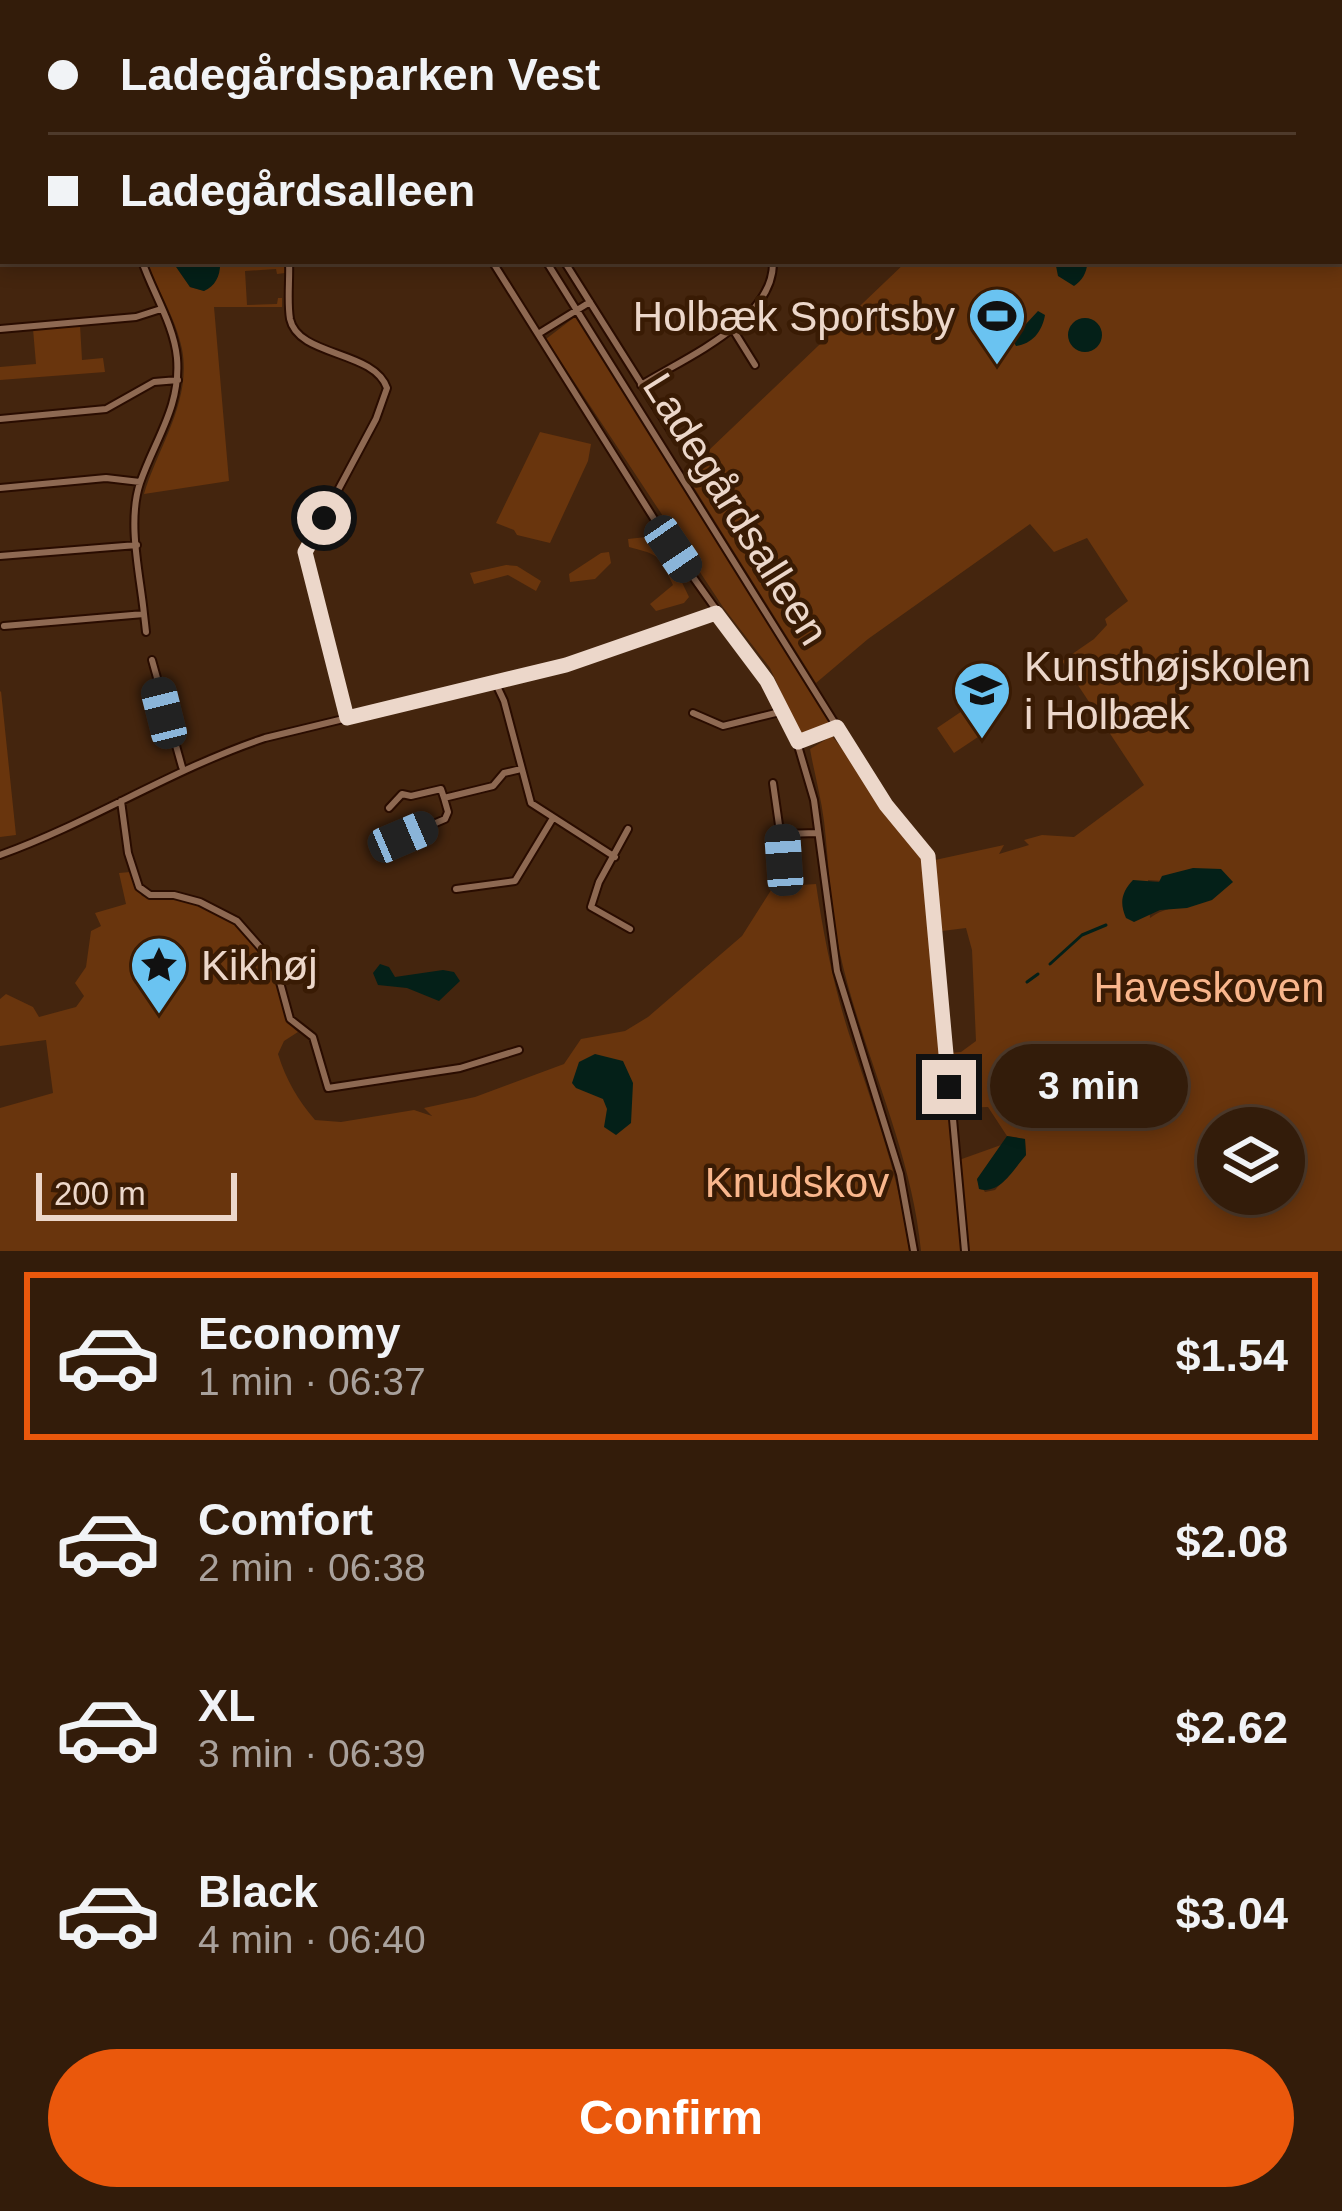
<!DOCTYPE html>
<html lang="en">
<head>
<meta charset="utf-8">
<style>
  body { margin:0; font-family:Helvetica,sans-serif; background:#3b2513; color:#f1f3f6; height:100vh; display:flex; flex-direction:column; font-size:45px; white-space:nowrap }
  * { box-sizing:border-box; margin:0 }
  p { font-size:39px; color:#a9a19c }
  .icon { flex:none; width:66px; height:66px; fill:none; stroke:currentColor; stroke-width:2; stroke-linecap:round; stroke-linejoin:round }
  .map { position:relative; height:1251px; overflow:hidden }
  .details { display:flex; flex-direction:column; background:#331c0a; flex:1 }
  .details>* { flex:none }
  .guide { position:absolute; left:0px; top:0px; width:1344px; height:264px; box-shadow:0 6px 18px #0003,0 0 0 3px #4e3a2b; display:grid; align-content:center; height:264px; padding:0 48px; background:#331c0a }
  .tools { position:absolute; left:1197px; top:1107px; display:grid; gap:24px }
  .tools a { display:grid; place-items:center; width:108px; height:108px; border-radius:50%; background:#331c0a; box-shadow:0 6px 18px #0003,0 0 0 3px #4e3a2b; font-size:60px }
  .scale { position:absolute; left:36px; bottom:30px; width:201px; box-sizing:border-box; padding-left:12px; border:6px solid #ecd7ca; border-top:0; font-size:33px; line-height:42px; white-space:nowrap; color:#ecd7ca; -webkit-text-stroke:9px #391b04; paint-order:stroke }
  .end { position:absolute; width:54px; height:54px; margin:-27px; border:15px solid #ecd7ca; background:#111; box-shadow:0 0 0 6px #111 }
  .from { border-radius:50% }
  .bubble { position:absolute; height:84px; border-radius:42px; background:#331c0a; box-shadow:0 6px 18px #0003,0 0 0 3px #4e3a2b; font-size:39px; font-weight:700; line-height:84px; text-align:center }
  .car { position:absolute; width:36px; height:72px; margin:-36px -18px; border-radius:15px; box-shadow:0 0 9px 3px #0007; background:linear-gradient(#222 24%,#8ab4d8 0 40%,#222 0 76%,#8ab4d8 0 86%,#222 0) }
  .guide b { display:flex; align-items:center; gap:42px; height:114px; font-size:45px }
  .guide b+b { border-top:3px solid #4e3a2b }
  .guide i { width:30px; height:30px; background:#f1f3f6 }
  ul { padding:21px 0 0; list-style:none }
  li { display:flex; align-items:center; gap:36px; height:168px; margin:0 24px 18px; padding:0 24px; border:6px solid transparent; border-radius:0px }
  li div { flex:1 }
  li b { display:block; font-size:45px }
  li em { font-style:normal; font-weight:700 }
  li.current { border-color:#ea580c }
  li>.icon { width:108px; height:108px; stroke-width:1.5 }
  .button { display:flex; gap:24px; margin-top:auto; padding:24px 48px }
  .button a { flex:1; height:138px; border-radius:72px; background:#ea580c; color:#fff; font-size:48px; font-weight:700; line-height:138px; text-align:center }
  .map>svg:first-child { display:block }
  .green { fill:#69350d; fill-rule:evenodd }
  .water { fill:#042018 }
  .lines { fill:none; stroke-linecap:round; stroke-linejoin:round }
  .stream { stroke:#042018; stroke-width:3 }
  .minor-casing { stroke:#290c00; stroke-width:10 }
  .minor { stroke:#8e6952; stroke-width:6 }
  .route { stroke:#ecd7ca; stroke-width:15 }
  .labels { text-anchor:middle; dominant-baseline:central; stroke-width:9; stroke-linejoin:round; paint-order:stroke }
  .poi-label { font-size:42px; fill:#ecd7ca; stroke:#391b04; text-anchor:start }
  .street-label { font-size:42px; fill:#ecd7ca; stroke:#391b04 }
  .park-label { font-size:42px; fill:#f9b68c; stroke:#391b04 }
</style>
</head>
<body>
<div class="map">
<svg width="1342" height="1251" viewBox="0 0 1342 1251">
  <rect width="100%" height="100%" fill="#44250e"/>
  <!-- green -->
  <path class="green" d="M 1342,27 L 1342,1251 L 968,1251 L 959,1160 L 1001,1145 L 977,1180 L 985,1192 L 995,1190 L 1026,1155 L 1025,1139 L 1007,1136 L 988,1107 L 954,1108 L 949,1053 L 961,1052 L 976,1041 L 972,950 L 966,928 L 942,931 L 935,860 L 1004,845 L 999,854 L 1029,845 L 1024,840 L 1042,835 L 1074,837 L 1144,785 L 1062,661 L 1094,639 L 1107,625 L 1105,619 L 1128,601 L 1087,538 L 1054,552 L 1030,524 L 868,639 L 816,683 L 685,473 L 907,261 L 1341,261 ZM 1148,880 L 1227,885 C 1197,914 1176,899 1150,918 ZM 1218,1128 L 1284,1128 L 1284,1194 L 1218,1194 Z
    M 147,261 L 172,261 L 190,287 L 204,291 L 220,261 L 285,261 L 285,273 L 277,274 L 276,269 L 245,271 L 247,305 L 277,304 L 278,298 L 282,298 L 282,307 L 214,307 L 229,481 L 144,494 C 158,447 192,401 182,349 C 176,318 157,290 147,261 Z
    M 576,316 L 832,722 L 831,726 L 809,735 L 800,733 L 770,668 L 723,607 L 546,339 Z
    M 80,325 L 82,360 L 103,358 L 105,372 L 0,380 L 0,367 L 36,364 L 33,329 Z
    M 540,432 L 591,444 L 588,461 L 550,543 L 517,535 L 514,530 L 496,523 Z
    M 646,537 L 663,543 L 689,597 L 684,603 L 656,611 L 650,604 L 673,585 C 659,555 660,555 629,547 L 628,539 Z
    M 609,552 L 611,563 L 595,579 L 570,582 L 569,574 L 601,553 Z
    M 506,565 L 517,566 L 541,581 L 536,591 L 508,575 L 474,584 L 470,573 Z
    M 1,691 L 16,835 L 0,837 L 0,692 Z
    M 971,705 L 987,731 L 954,753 L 937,728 Z
    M 832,736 L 922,849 L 927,864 L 946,1080 L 947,1091 L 942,1093 L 944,1102 L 949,1103 L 963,1251 L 921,1251 C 911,1146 861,1051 839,949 C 830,907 829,864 824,821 C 821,797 814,772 810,749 Z
    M 130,872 L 142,896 C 155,900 167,897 179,900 C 216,906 260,938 274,972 C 282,993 280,1018 298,1032 L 284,1041 L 278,1054 C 286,1080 298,1100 315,1120 L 341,1122 L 414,1110 L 432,1116 L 424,1108 L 475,1097 L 564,1064 L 581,1039 L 625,1031 L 648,1017 L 742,936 L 773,887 L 816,884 C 824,939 835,993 853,1046 C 875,1113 901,1181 909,1251 L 0,1251 L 0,1108 L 53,1093 L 46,1040 L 0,1046 L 0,999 L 6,994 L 33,1007 L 39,1017 L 76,1007 L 84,996 L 75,983 L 86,967 L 91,931 L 101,926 L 95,913 L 126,904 L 119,873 Z"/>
  <!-- water -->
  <path class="water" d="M 172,261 L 220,261 C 221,274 216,286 204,291 L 190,287 Z
    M 1055,261 L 1087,261 C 1088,271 1082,281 1074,286 L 1058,276 Z
    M 1038,311 L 1045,315 C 1042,332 1032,344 1016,346 L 1012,339 Z
    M1068 335a17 17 0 1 1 34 0a17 17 0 1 1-34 0Z
    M 1193,868 L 1221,869 L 1233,882 L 1212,900 L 1187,908 L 1160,910 L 1134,922 L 1126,918 C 1119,902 1122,892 1133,880 L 1159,882 L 1162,876 Z
    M 380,964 L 389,967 L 395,977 L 443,970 L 454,972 L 460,981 L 439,1001 L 407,988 L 378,985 L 373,973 Z
    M 595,1054 L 623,1061 L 633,1083 L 631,1123 L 616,1135 L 604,1127 L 607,1109 L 603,1099 L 576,1088 L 572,1083 L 579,1062 Z
    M 1007,1136 L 1025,1139 L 1026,1155 C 1013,1170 1000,1195 979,1189 L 977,1179 Z"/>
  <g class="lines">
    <!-- stream -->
    <path class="stream" d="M 1050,964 L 1082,935 L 1106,925
      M 1027,982 L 1038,974"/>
    <!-- minor casing -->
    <g class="minor-casing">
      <path id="minor" d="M 58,0 L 58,3
        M 327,0 L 329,3
        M 848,0 L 850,3
        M 382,3 L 387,0
        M 1010,3 L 1022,0
        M 1123,3 L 1124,0
        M 0,169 L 3,168
        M 0,250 L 3,250
        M 289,261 C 290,279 287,301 290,319 C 298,357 374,350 387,388 L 376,419 L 305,552 L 347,716
        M 492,261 L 673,549 L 767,681 L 794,732 L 814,800 L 837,971 L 900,1174 L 914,1251
        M 546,261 L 886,805 L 923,848 L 930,866 L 965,1251
        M 564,261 L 673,434
        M 732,328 L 755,365
        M 0,329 L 136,317 L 161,309
        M 538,334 L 590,302
        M 641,385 C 686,357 775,320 773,261
        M 0,419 L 106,409 L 154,382 L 178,380
        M 0,488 L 106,478 L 140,482
        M 0,556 L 137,545
        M 144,614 L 146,632
        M 4,626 L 144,614 C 140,574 127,522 140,483 C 155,439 181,407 177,358 C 174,325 153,293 142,261
        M 152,660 L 182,767
        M 496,684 L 504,701 L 531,803 L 615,857
        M 693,713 L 723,726 L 784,711
        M 798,741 L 837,727
        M 773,783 L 784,860
        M 121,801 L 128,853 L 139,887 L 150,895 L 174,895 L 200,902 L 237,921 L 275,964 L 290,1019 L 313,1037 L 328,1088 L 460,1068 L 519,1050
        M 389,808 L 402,794 L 411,796 L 441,789 L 444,798 L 493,786 L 504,773 L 521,769
        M 628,829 L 599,882 L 591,907 L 630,929
        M 782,834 L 817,833
        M 403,837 L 445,819 L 448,812 L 444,798
        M 0,855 C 92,822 172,769 265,738 L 566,665 L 715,613
        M 456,889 L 515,881 L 553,818"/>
    </g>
    <!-- minor -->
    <use href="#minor" class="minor"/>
  </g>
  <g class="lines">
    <!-- route -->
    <path class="route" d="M 324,518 L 305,552 L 347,718 L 566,665 L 716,613 L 767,681 L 798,742 L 837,727 L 886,805 L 928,856 L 949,1087"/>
  </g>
  <!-- icons -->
  <defs>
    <g id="stadium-pin" transform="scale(3)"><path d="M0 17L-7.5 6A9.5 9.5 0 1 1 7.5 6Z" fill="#6ac3f1" stroke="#391b04"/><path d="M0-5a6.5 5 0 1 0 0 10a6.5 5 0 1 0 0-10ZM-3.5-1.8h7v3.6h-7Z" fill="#111"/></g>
    <g id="school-pin" transform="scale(3)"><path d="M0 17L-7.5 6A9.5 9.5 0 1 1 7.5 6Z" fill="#6ac3f1" stroke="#391b04"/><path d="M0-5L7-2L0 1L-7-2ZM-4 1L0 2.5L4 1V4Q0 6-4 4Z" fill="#111"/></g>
    <g id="sight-pin" transform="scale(3)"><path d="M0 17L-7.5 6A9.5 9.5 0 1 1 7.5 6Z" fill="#6ac3f1" stroke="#391b04"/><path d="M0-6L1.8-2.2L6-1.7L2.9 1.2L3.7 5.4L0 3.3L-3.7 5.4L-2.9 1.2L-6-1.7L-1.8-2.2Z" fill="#111"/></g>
  </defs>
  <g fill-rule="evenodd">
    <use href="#stadium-pin" x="997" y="316"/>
    <use href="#school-pin" x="982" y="690"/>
    <use href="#sight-pin" x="159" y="965"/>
  </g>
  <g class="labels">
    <!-- poi labels -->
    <g class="poi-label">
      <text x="955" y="316" text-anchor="end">Holbæk Sportsby</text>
      <text x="1024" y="666">Kunsthøjskolen<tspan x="1024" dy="48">i Holbæk</tspan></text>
      <text x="201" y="965">Kikhøj</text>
    </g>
    <!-- street labels -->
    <g class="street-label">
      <text transform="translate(736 509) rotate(58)">Ladegårdsalleen</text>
    </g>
    <!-- park labels -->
    <g class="park-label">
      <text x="1209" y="987">Haveskoven</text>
      <text x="797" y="1182">Knudskov</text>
    </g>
  </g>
</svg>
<div class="tools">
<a><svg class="icon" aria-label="layers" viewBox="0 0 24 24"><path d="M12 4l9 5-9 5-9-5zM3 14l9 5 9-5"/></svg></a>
</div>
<div class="scale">200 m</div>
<i class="end from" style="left:324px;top:518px"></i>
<i class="end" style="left:949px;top:1087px"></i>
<div class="bubble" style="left:990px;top:1044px;width:198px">3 min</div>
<i class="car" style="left:673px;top:549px;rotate:146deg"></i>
<i class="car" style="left:164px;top:713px;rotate:346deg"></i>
<i class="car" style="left:403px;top:837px;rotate:67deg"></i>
<i class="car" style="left:784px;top:860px;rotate:356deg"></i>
<div class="guide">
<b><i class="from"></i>Ladegårdsparken Vest</b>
<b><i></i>Ladegårdsalleen</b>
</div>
</div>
<section class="details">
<ul>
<li class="current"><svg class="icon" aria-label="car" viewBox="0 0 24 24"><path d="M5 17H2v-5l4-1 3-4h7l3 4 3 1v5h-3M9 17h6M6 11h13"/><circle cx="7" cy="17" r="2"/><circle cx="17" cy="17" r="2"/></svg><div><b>Economy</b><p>1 min · 06:37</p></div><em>$1.54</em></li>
<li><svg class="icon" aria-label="car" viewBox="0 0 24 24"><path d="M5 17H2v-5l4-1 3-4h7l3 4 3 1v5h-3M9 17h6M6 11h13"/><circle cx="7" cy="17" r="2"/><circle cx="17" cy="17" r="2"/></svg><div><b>Comfort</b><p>2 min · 06:38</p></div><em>$2.08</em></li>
<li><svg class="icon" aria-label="car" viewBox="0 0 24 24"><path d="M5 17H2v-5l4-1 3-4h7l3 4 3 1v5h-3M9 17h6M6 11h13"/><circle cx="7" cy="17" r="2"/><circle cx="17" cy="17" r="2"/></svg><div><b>XL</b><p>3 min · 06:39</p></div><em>$2.62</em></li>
<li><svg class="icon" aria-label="car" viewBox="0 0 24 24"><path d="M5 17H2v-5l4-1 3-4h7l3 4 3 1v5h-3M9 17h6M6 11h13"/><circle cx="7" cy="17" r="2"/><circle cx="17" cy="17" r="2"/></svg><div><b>Black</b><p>4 min · 06:40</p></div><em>$3.04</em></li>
</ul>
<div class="button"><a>Confirm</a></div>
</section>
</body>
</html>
